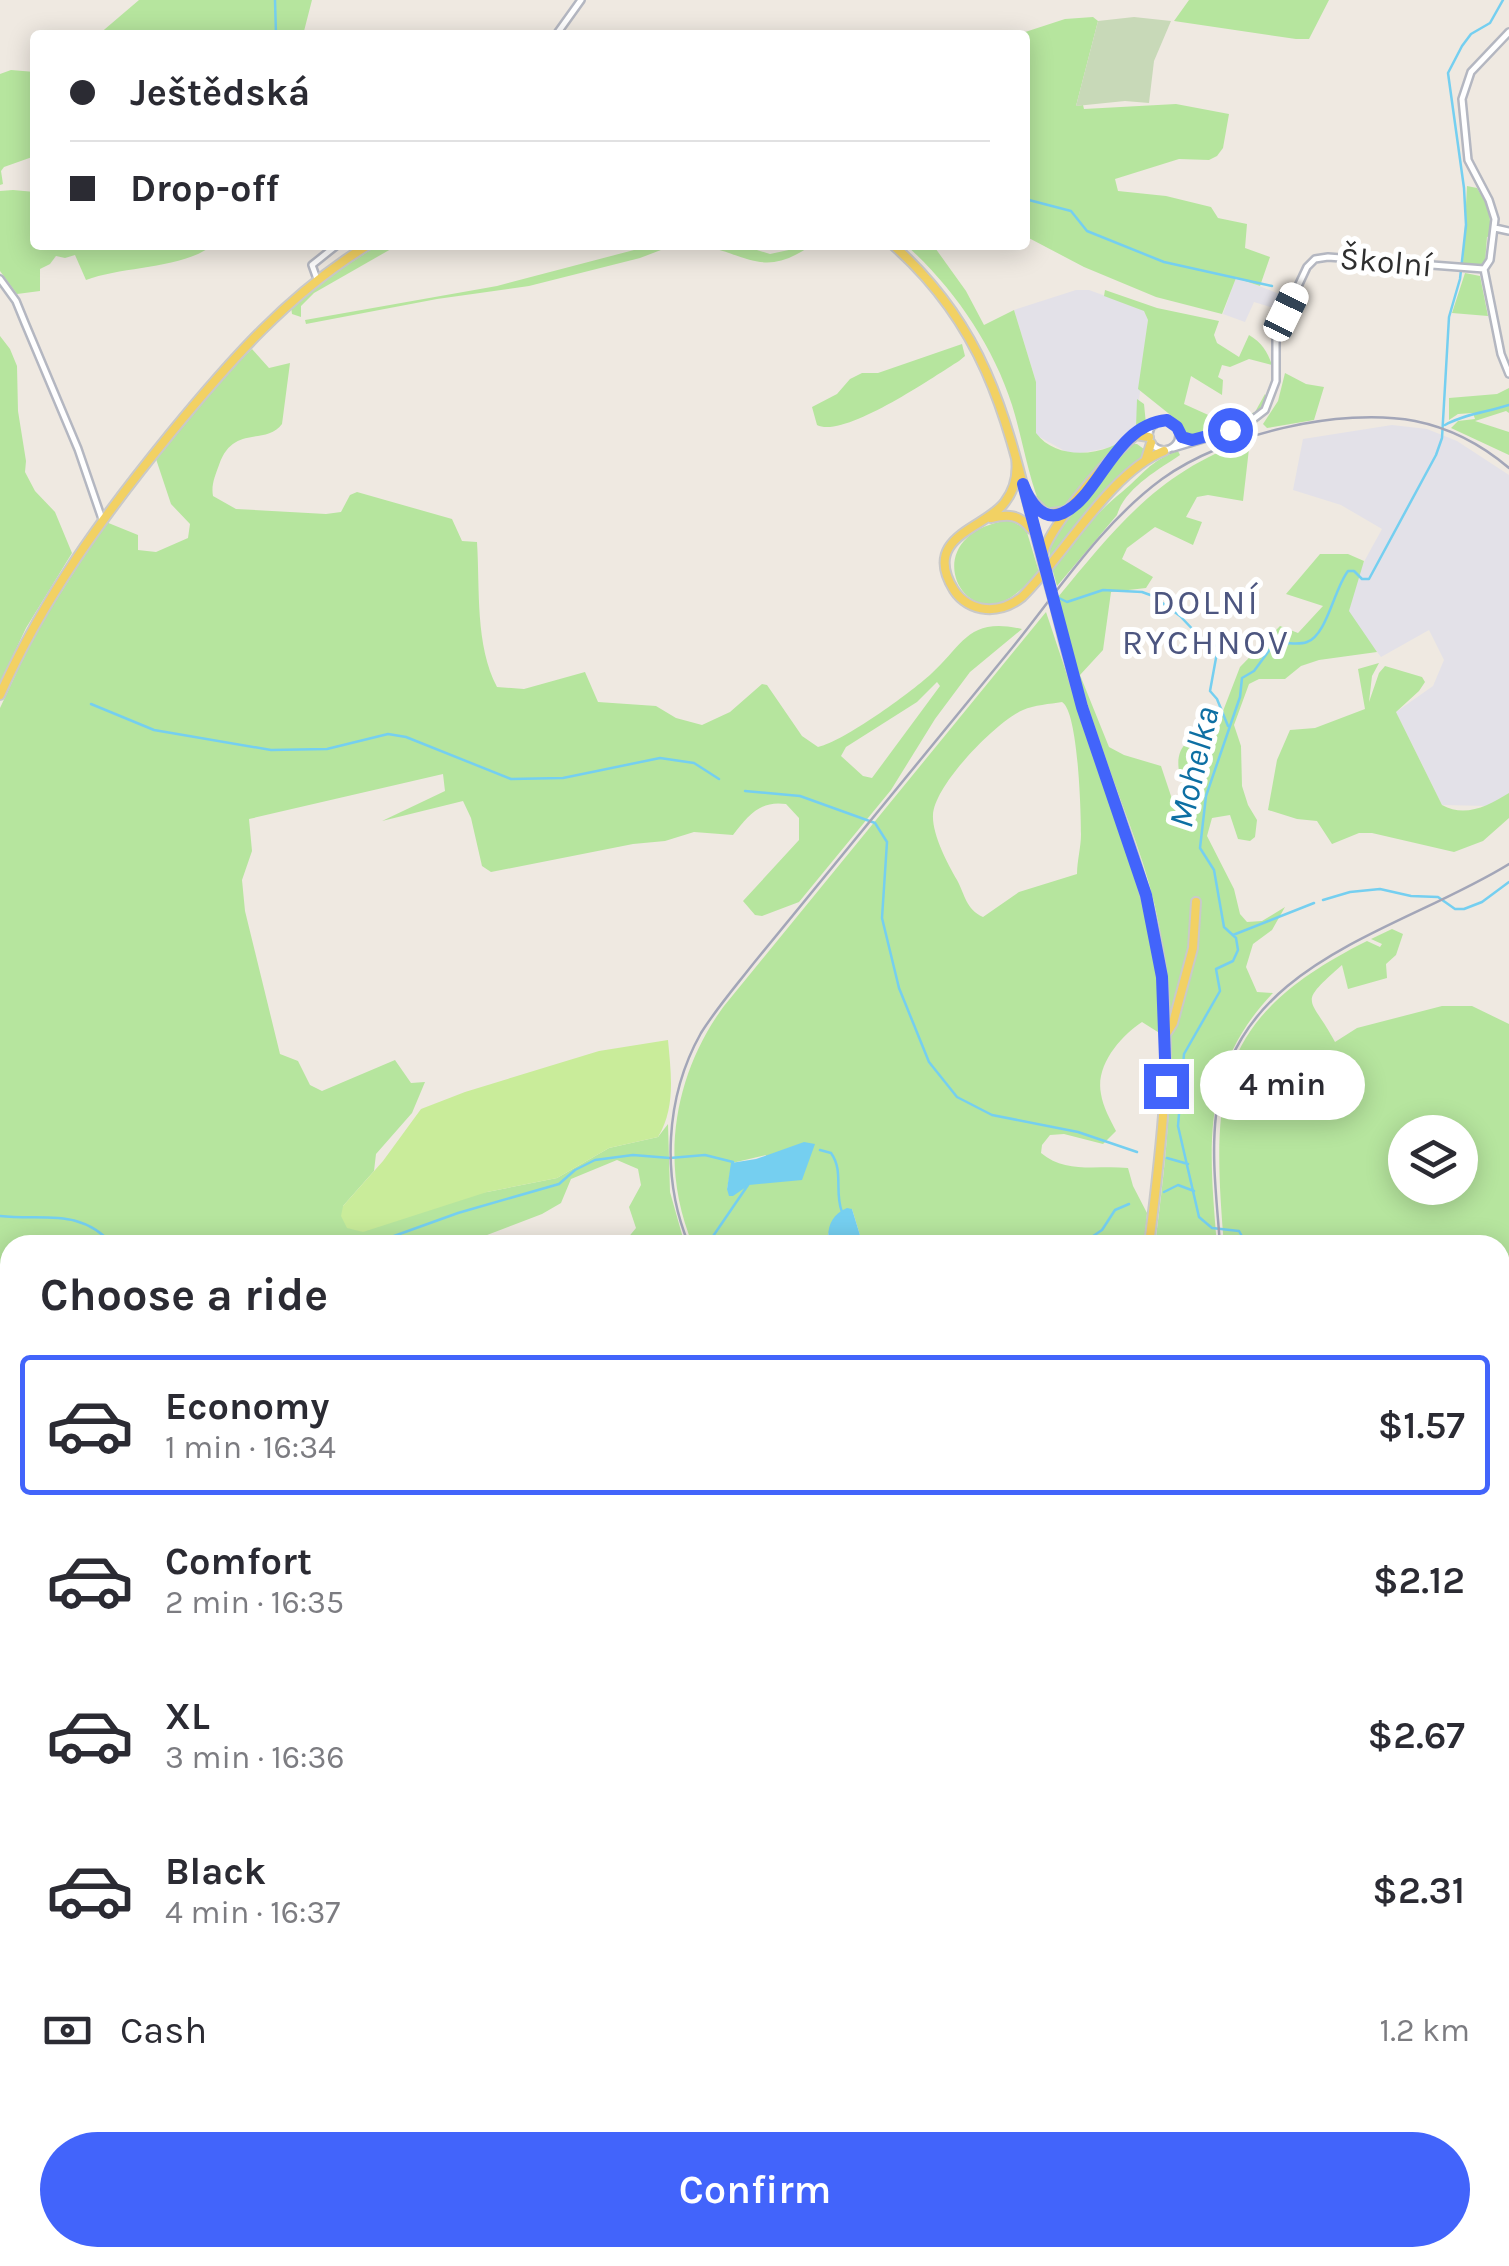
<!DOCTYPE html>
<html lang="en">
<head>
<meta charset="utf-8">
<style>
  body { margin:0; font-family:Karla,sans-serif; background:#f7f7f7; color:#2b2b33; height:100vh; display:flex; flex-direction:column; font-size:38px; white-space:nowrap }
  * { box-sizing:border-box; margin:0 }
  p { font-size:32px; color:#7c7c81 }
  .icon { flex:none; width:55px; height:55px; fill:none; stroke:currentColor; stroke-width:2; stroke-linecap:round; stroke-linejoin:round }
  .map { position:relative; flex:1; overflow:hidden }
  .side { position:absolute; left:0px; top:1235px; width:1510px; height:1032px; display:flex; flex-direction:column; background:#fff; border-radius:30px 30px 0 0; box-shadow:0 5px 25px #0003 }
  .side>* { flex:none }
  .hud { position:absolute; left:30px; top:30px; width:1000px; height:220px; border-radius:10px; box-shadow:0 5px 25px #0003; display:grid; align-content:center; height:220px; padding:0 40px; background:#fff }
  .fabs { position:absolute; left:1388px; top:1115px; display:grid; gap:20px }
  .fabs a { display:grid; place-items:center; width:90px; height:90px; border-radius:50%; background:#fff; box-shadow:0 5px 25px #0003; font-size:50px }
  .end { position:absolute; width:45px; height:45px; margin:-22px; border:12px solid #4264fb; background:#fff; box-shadow:0 0 0 5px #fff }
  .from { border-radius:50% }
  .bubble { position:absolute; height:70px; border-radius:35px; background:#fff; box-shadow:0 5px 25px #0003; font-size:32px; font-weight:600; line-height:70px; text-align:center }
  .car { position:absolute; width:30px; height:60px; margin:-30px -15px; border-radius:12px; box-shadow:0 0 8px 2px #0007; background:linear-gradient(#fff 24%,#345 0 40%,#fff 0 76%,#345 0 86%,#fff 0) }
  .hud b { display:flex; align-items:center; gap:35px; height:95px; font-size:38px }
  .hud b+b { border-top:2px solid #e1e1e2 }
  .hud i { width:25px; height:25px; background:#2b2b33 }
  ul { padding:0; list-style:none }
  li { display:flex; align-items:center; gap:30px; height:140px; margin:0 20px 15px; padding:0 20px; border:5px solid transparent; border-radius:10px }
  li div { flex:1 }
  li b { display:block; font-size:38px }
  li em { font-style:normal; font-weight:600 }
  li.selected { border-color:#4264fb }
  li>.icon { width:90px; height:90px; stroke-width:1.5 }
  h2 { padding:0 40px; font-size:45px; line-height:120px }
  .pay { display:flex; align-items:center; gap:25px; height:110px; padding:0 40px; font-size:38px }
  .pay p { margin-inline-start:auto }
  .cta { display:flex; gap:20px; margin-top:auto; padding:20px 40px }
  .cta a { flex:1; height:115px; border-radius:60px; background:#4264fb; color:#fff; font-size:40px; font-weight:600; line-height:115px; text-align:center }
  .map>svg:first-child { display:block }
  .industrial { fill:#e3e1e8 }
  .green { fill:#b6e59e; fill-rule:evenodd }
  .cemetery { fill:#c8d9b8 }
  .pitch { fill:#c9ec9a }
  .water { fill:#75cff0 }
  .lines { fill:none; stroke-linecap:round; stroke-linejoin:round }
  .stream { stroke:#75cff0; stroke-width:2.5 }
  .tertiary-casing { stroke:#b4b7c1; stroke-width:10 }
  .primary-casing { stroke:#c9c9c9; stroke-width:12 }
  .tertiary { stroke:#fff; stroke-width:5 }
  .primary { stroke:#f2d163; stroke-width:8 }
  .rail { stroke:#a3a6b8; stroke-width:2.5 }
  .primary-bridge-casing { stroke:#c9c9c9; stroke-width:12; stroke-linecap:butt }
  .primary-bridge { stroke:#f2d163; stroke-width:8 }
  .route { stroke:#4264fb; stroke-width:12 }
  .labels { text-anchor:middle; dominant-baseline:central; stroke-width:10; stroke-linejoin:round; paint-order:stroke }
  .street-label { font-size:32px; fill:#2e2e2e; stroke:#fff }
  .neighbourhood-label { font-size:35px; letter-spacing:2.5px; fill:#4d5680; stroke:#fff }
  .water-label { font-size:35px; font-style:italic; fill:#0d6fa3; stroke:#fff }
</style>
</head>
<body>
<div class="map">
<svg width="1509" height="2266" viewBox="0 0 1509 2266">
  <rect width="100%" height="100%" fill="#efe9e1"/>
  <!-- industrial -->
  <path class="industrial" d="M 1236,277 L 1287,297 L 1280,310 L 1254,302 L 1245,322 L 1223,314 Z
    M 1076,290 L 1089,290 L 1144,310 L 1148,320 L 1136,427 L 1112,447 L 1072,455 L 1036,435 L 1036,382 L 1014,310 Z
    M 1392,425 L 1427,429 L 1457,441 L 1509,475 L 1509,794 L 1489,806 L 1442,805 L 1396,712 L 1433,686 L 1444,660 L 1429,630 L 1381,657 L 1348,614 L 1360,569 L 1382,529 L 1341,505 L 1293,490 L 1303,439 Z"/>
  <!-- green -->
  <path class="green" d="M 139,0 L 312,0 L 303,35 L 98,35 Z
    M 1189,0 L 1329,0 L 1309,39 L 1296,39 L 1174,21 Z
    M 1093,17 L 1098,21 L 1076,106 L 1083,105 L 1084,109 L 1176,104 L 1229,114 L 1223,148 L 1217,156 L 1209,160 L 1179,159 L 1115,179 L 1118,191 L 1166,196 L 1211,207 L 1218,218 L 1247,224 L 1245,248 L 1270,257 L 1260,286 L 1236,278 L 1222,314 L 1156,297 L 1084,267 L 1025,236 L 1025,35 L 1016,35 L 1065,19 Z
    M 11,70 L 35,72 L 35,156 L 4,167 L 1,171 L 3,184 L 0,185 L 0,74 Z
    M 1467,186 L 1477,188 L 1489,208 L 1491,236 L 1487,237 L 1485,262 L 1480,265 L 1463,263 Z
    M 13,190 L 35,192 L 35,245 L 213,245 C 183,269 123,266 86,280 L 75,255 L 65,258 L 56,256 L 50,264 L 40,269 L 40,291 L 17,294 L 0,271 L 0,191 Z
    M 378,245 L 398,245 L 314,293 L 301,306 L 301,317 L 292,314 L 291,307 L 341,269 Z
    M 653,245 L 674,245 L 640,258 L 529,286 L 437,299 L 306,324 L 305,320 L 497,286 Z
    M 701,245 L 741,245 L 770,254 L 812,245 C 764,278 751,256 701,245 Z
    M 906,245 L 933,245 L 966,291 L 984,325 L 1014,310 L 1036,382 L 1036,433 C 1052,455 1085,457 1110,447 C 1119,444 1128,433 1136,427 L 1137,399 L 1144,404 L 1146,424 C 1112,441 1082,506 1052,510 L 1039,502 C 1027,471 1022,437 1012,405 C 993,345 953,287 906,245 Z
    M 1465,273 L 1480,276 L 1488,316 L 1452,313 Z
    M 1105,290 L 1157,308 L 1219,321 L 1214,335 L 1217,343 L 1239,357 L 1249,335 C 1262,343 1267,351 1272,365 L 1249,359 L 1230,367 L 1222,365 L 1218,377 L 1223,380 L 1222,395 L 1191,376 L 1184,404 L 1226,423 L 1255,412 L 1265,394 L 1267,399 C 1254,423 1214,437 1187,435 L 1173,417 L 1138,389 L 1148,320 L 1144,311 L 1104,296 Z
    M 0,336 L 10,349 L 17,366 L 18,411 L 26,461 L 25,472 L 35,491 L 55,512 L 72,553 L 26,628 L 0,683 Z
    M 962,344 L 965,356 L 959,361 C 933,377 844,439 817,425 L 812,407 L 837,394 L 850,379 L 862,373 L 878,373 Z
    M 252,349 L 269,368 L 290,363 L 282,424 C 266,446 233,424 219,465 C 215,476 211,485 213,496 L 236,509 L 326,514 L 341,512 L 350,495 L 357,492 L 452,519 L 462,541 L 477,542 C 480,589 475,645 497,687 L 524,689 L 585,672 L 598,702 L 656,706 L 676,718 L 702,725 L 730,712 L 762,684 L 767,685 L 802,736 L 818,747 C 844,741 909,694 931,674 C 964,644 968,617 1022,629 L 970,672 L 935,719 L 891,790 L 799,902 L 762,916 L 755,915 L 743,901 L 799,840 L 799,818 L 786,804 C 760,800 748,816 733,835 L 694,832 L 665,841 L 633,844 L 491,872 L 482,866 L 471,818 L 463,801 L 382,821 L 445,791 L 443,774 L 249,819 L 252,851 L 242,880 L 245,911 L 280,1054 L 298,1061 L 310,1085 L 322,1091 L 395,1060 L 411,1083 L 425,1082 L 412,1113 L 376,1154 L 374,1171 L 343,1206 L 487,1192 L 557,1178 L 609,1148 L 658,1137 L 668,1124 L 670,1192 L 685,1245 L 622,1245 L 636,1228 L 629,1207 L 641,1185 L 638,1169 L 617,1160 L 571,1179 L 561,1203 L 542,1214 L 461,1245 L 10,1245 L 10,1343 L 0,1352 L 0,708 L 35,633 L 106,522 L 138,535 L 138,550 L 156,552 L 188,538 L 190,524 L 171,504 L 156,459 L 234,365 ZM 937,682 L 940,686 L 872,778 L 863,776 L 841,756 L 846,747 L 917,702 Z
    M 1285,373 L 1306,384 L 1324,387 L 1314,420 L 1267,428 L 1263,424 L 1278,401 Z
    M 1509,388 L 1509,413 L 1506,411 L 1475,421 L 1509,432 L 1509,455 L 1451,428 L 1458,421 L 1475,419 L 1473,413 L 1458,414 L 1449,420 L 1449,398 L 1497,394 Z
    M 1250,440 L 1243,501 L 1208,495 L 1197,497 L 1186,517 L 1202,522 L 1193,545 L 1155,527 L 1127,548 L 1122,559 L 1153,577 L 1146,588 L 1111,592 L 1103,650 L 1080,675 L 1109,747 L 1124,755 L 1161,766 L 1172,799 L 1185,793 C 1170,751 1180,741 1218,724 L 1240,667 L 1280,626 L 1298,633 L 1323,606 L 1286,594 L 1320,554 L 1348,554 L 1364,561 L 1349,611 L 1377,652 L 1319,660 L 1301,666 L 1285,679 L 1259,679 L 1249,684 L 1234,725 L 1241,746 L 1242,786 L 1248,805 L 1257,820 L 1255,837 L 1250,841 L 1238,839 L 1230,815 L 1212,818 L 1207,836 L 1234,889 L 1240,914 L 1247,922 L 1262,921 L 1285,907 L 1272,930 L 1253,944 L 1246,967 L 1257,992 L 1273,993 C 1200,1069 1209,1148 1217,1245 L 1189,1245 L 1180,1241 L 1155,1245 C 1169,1137 1180,1033 1159,925 C 1147,862 1121,804 1100,744 C 1083,695 1071,646 1058,597 C 1117,526 1160,470 1250,440 Z
    M 1131,444 L 1137,444 L 1148,452 L 1113,486 L 1049,560 L 1051,539 Z
    M 1178,451 L 1180,455 C 1158,470 1125,488 1117,515 L 1057,586 L 1052,568 C 1074,542 1095,513 1122,492 C 1143,475 1149,461 1178,451 Z
    M 1010,520 L 1026,529 L 1039,572 C 1028,582 1017,596 1002,602 C 954,620 921,532 1010,520 Z
    M 1046,612 L 1141,896 L 1157,977 L 1161,1034 L 1142,1022 C 1121,1036 1095,1065 1101,1094 C 1103,1107 1110,1119 1116,1131 L 1103,1144 L 1064,1134 L 1050,1135 L 1042,1145 L 1041,1153 C 1066,1174 1096,1165 1128,1168 L 1133,1186 L 1147,1213 L 1144,1245 L 863,1245 L 852,1209 L 828,1234 L 829,1245 L 693,1245 C 659,1165 673,1075 724,1006 ZM 1062,702 C 1078,711 1081,810 1081,834 C 1081,847 1077,861 1077,874 L 1019,892 L 983,917 C 966,909 965,895 957,880 C 947,863 932,834 933,815 C 934,785 997,721 1023,710 C 1034,705 1050,704 1062,702 ZM 766,1155 L 756,1183 L 727,1189 L 732,1163 Z
    M 1379,663 L 1372,676 L 1369,702 L 1379,673 L 1385,666 L 1422,677 L 1425,682 L 1419,691 L 1396,712 L 1442,805 C 1465,818 1488,806 1509,793 L 1509,818 L 1483,841 L 1454,852 L 1372,833 L 1359,833 L 1332,844 L 1317,821 L 1297,819 L 1268,810 L 1277,760 L 1290,730 L 1315,728 L 1365,709 L 1358,669 Z
    M 1392,929 L 1403,934 L 1396,955 L 1386,964 L 1387,978 L 1348,989 L 1342,965 C 1296,1006 1310,995 1335,1042 L 1357,1028 L 1442,1006 L 1472,1006 L 1509,1024 L 1509,1575 L 1500,1581 L 1500,1245 L 1224,1245 C 1211,1088 1215,1017 1367,941 L 1380,947 L 1382,944 L 1371,939 ZM 1460,1132 L 1460,1188 L 1405,1188 L 1405,1132 Z
    M 1500,1604 L 1509,1605 L 1509,1783 L 1500,1772 Z
    M 1500,1783 L 1509,1796 L 1509,1894 L 1500,1877 Z
    M 1501,1902 L 1509,1921 L 1509,2266 L 1311,2266 L 1308,2258 L 1500,2258 Z
    M 0,2010 L 7,2017 L 10,2016 L 10,2258 L 24,2258 L 25,2266 L 0,2266 Z
    M 882,2258 L 1262,2258 L 1249,2266 L 893,2266 Z"/>
  <!-- cemetery -->
  <path class="cemetery" d="M 1134,17 L 1171,21 L 1154,61 L 1149,103 L 1125,101 L 1076,106 L 1098,21 Z"/>
  <!-- pitch -->
  <path class="pitch" d="M 668,1040 C 671,1074 676,1107 658,1137 L 609,1148 L 557,1178 L 487,1192 L 363,1232 L 347,1228 L 341,1216 L 343,1206 L 383,1161 L 421,1109 L 465,1092 L 599,1051 Z"/>
  <!-- water -->
  <path class="water" d="M 804,1142 L 815,1144 L 802,1180 L 749,1185 L 733,1196 L 729,1196 L 727,1189 L 731,1163 L 756,1159 Z
    M 847,1208 L 852,1209 L 863,1245 L 829,1245 C 826,1228 831,1215 847,1208 Z"/>
  <g class="lines">
    <!-- stream -->
    <path class="stream" d="M 275,0 L 276,35
      M 1025,199 L 1071,211 L 1087,231 L 1164,262 L 1272,286
      M 1445,425 C 1464,414 1488,412 1509,405
      M 1057,597 L 1067,602 L 1103,590 L 1142,592 L 1153,596 L 1180,616 L 1200,637 L 1218,647 L 1210,691 L 1217,699 L 1228,726
      M 91,704 L 154,730 L 271,750 L 327,749 L 388,734 L 406,737 L 511,779 L 563,778 L 660,758 L 694,763 L 719,779
      M 745,791 L 800,796 L 875,823 L 887,842 L 882,918 L 899,988 L 929,1062 L 957,1097 L 992,1115 L 1078,1132 L 1137,1152
      M 1323,900 L 1350,892 L 1380,889 L 1411,896 L 1438,897 L 1455,909 L 1464,909 L 1482,902 L 1509,882
      M 1233,935 L 1314,903
      M 820,1150 L 831,1153 C 844,1171 834,1192 842,1212
      M 1167,1158 L 1188,1164
      M 1164,1192 L 1178,1185 L 1194,1191
      M 0,1216 C 43,1221 80,1207 113,1245
      M 369,1245 L 458,1213 L 559,1184 L 575,1170 L 595,1160 L 633,1155 L 670,1158 L 705,1155 L 733,1162
      M 707,1245 L 748,1185
      M 1080,1245 L 1102,1230 L 1115,1210 L 1129,1204
      M 1247,1245 L 1239,1231 L 1212,1228 L 1199,1217 L 1178,1126 L 1184,1054 L 1220,991 L 1216,969 L 1233,961 L 1238,950 L 1236,938 L 1224,927 L 1214,870 L 1200,848 L 1206,796 L 1240,697 L 1242,678 L 1254,671 L 1274,644 C 1285,641 1297,646 1307,642 C 1327,635 1334,589 1348,571 L 1354,571 L 1362,579 L 1369,579 L 1436,455 L 1442,438 L 1449,317 L 1460,279 L 1466,225 L 1464,188 L 1448,73 L 1462,46 L 1471,34 L 1490,23 L 1503,0
      M 0,1559 L 10,1550
      M 0,1695 L 10,1672
      M 1500,1801 L 1509,1826
      M 1509,1862 L 1509,1870
      M 1500,2002 L 1509,1999"/>
    <!-- tertiary casing -->
    <g class="tertiary-casing">
      <path id="tertiary" d="M 1509,32 L 1471,72 L 1462,99 L 1468,160 L 1489,200 L 1495,219 L 1490,260 L 1484,269 L 1501,354 L 1509,374
        M 556,35 L 581,0
        M 1495,228 L 1509,231
        M 0,279 L 16,301 L 25,323 L 78,449 L 102,519
        M 317,279 L 312,265 L 337,245
        M1149 435a15 15 0 1 1 30 0a15 15 0 1 1-30 0Z
        M 1173,448 L 1243,427 L 1265,410 L 1276,381 L 1276,333 L 1307,267 L 1315,259 L 1328,257 L 1484,269
        M 0,1742 L 10,1743
        M 0,1817 L 10,1810
        M 10,1916 C 5,1937 0,1954 10,1974
        M 790,2266 L 791,2258"/>
    </g>
    <!-- primary casing -->
    <g class="primary-casing">
      <path id="primary" d="M 893,245 C 996,336 1010,438 1043,563
        M 1135,435 L 1149,437
        M 1016,458 C 1018,474 1015,489 1005,502 C 987,528 920,536 954,590 C 961,601 973,608 986,609 C 1000,610 1012,605 1022,597 C 1064,556 1110,472 1164,451
        M 1146,459 L 1151,443
        M 1029,497 L 1046,514 L 1066,511
        M 991,518 C 1008,514 1019,514 1031,529
        M 1043,554 C 1047,528 1129,430 1154,424
        M 1055,606 C 1066,653 1079,699 1095,745 C 1118,813 1145,878 1158,949 C 1175,1048 1161,1146 1149,1245
        M 0,695 C 43,598 104,515 170,434 C 229,362 288,294 368,245
        M 1166,1034 L 1173,1023 L 1193,948 L 1196,902
        M 1500,1889 L 1509,1906"/>
    </g>
    <!-- tertiary -->
    <use href="#tertiary" class="tertiary"/>
    <!-- primary -->
    <use href="#primary" class="primary"/>
    <!-- rail -->
    <path class="rail" d="M 689,1245 C 661,1178 665,1097 701,1033 C 716,1009 735,987 753,964 C 839,859 925,754 1012,648 C 1058,591 1102,523 1162,479 C 1224,434 1340,407 1415,421 C 1450,428 1482,445 1509,468
      M 1220,1245 C 1217,1202 1211,1158 1216,1115 C 1233,962 1399,932 1509,864
      M 1500,1777 L 1509,1789
      M 1305,2258 L 1307,2266"/>
    <!-- primary-bridge casing -->
    <g class="primary-bridge-casing">
      <path id="primary-bridge" d="M 1043,563 L 1055,606"/>
    </g>
    <!-- primary-bridge -->
    <use href="#primary-bridge" class="primary-bridge"/>
  </g>
  <g class="lines">
    <!-- route -->
    <path class="route" d="M 1166,1086 L 1162,977 L 1146,895 L 1082,707 L 1023,484 C 1029,500 1042,523 1063,513 C 1100,496 1114,425 1167,420 L 1177,427 L 1182,437 L 1192,440 L 1230,430"/>
  </g>
  <g class="labels">
    <!-- street labels -->
    <g class="street-label">
      <text transform="translate(1386 262) rotate(5)">Školní</text>
    </g>
    <!-- neighbourhood labels -->
    <g class="neighbourhood-label">
      <text x="1206" y="602">DOLNÍ<tspan x="1206" dy="40">RYCHNOV</tspan></text>
    </g>
    <!-- water labels -->
    <g class="water-label">
      <text transform="translate(1194 767) rotate(-77)">Mohelka</text>
    </g>
  </g>
</svg>
<div class="fabs">
<a><svg class="icon" aria-label="layers" viewBox="0 0 24 24"><path d="M12 4l9 5-9 5-9-5zM3 14l9 5 9-5"/></svg></a>
</div>
<i class="end from" style="left:1230px;top:430px"></i>
<i class="end" style="left:1166px;top:1086px"></i>
<div class="bubble" style="left:1200px;top:1050px;width:165px">4 min</div>
<i class="car" style="left:1286px;top:312px;rotate:26deg"></i>
<div class="hud">
<b><i class="from"></i>Ještědská</b>
<b><i></i>Drop-off</b>
</div>
<section class="side">
<h2>Choose a ride</h2>
<ul>
<li class="selected"><svg class="icon" aria-label="car" viewBox="0 0 24 24"><path d="M5 17H2v-5l4-1 3-4h7l3 4 3 1v5h-3M9 17h6M6 11h13"/><circle cx="7" cy="17" r="2"/><circle cx="17" cy="17" r="2"/></svg><div><b>Economy</b><p>1 min · 16:34</p></div><em>$1.57</em></li>
<li><svg class="icon" aria-label="car" viewBox="0 0 24 24"><path d="M5 17H2v-5l4-1 3-4h7l3 4 3 1v5h-3M9 17h6M6 11h13"/><circle cx="7" cy="17" r="2"/><circle cx="17" cy="17" r="2"/></svg><div><b>Comfort</b><p>2 min · 16:35</p></div><em>$2.12</em></li>
<li><svg class="icon" aria-label="car" viewBox="0 0 24 24"><path d="M5 17H2v-5l4-1 3-4h7l3 4 3 1v5h-3M9 17h6M6 11h13"/><circle cx="7" cy="17" r="2"/><circle cx="17" cy="17" r="2"/></svg><div><b>XL</b><p>3 min · 16:36</p></div><em>$2.67</em></li>
<li><svg class="icon" aria-label="car" viewBox="0 0 24 24"><path d="M5 17H2v-5l4-1 3-4h7l3 4 3 1v5h-3M9 17h6M6 11h13"/><circle cx="7" cy="17" r="2"/><circle cx="17" cy="17" r="2"/></svg><div><b>Black</b><p>4 min · 16:37</p></div><em>$2.31</em></li>
</ul>
<div class="pay"><svg class="icon" aria-label="cash" viewBox="0 0 24 24"><path d="M3 7h18v10H3z"/><circle cx="12" cy="12" r="2"/></svg>Cash<p>1.2 km</p></div>
<div class="cta"><a>Confirm</a></div>
</section>
</div>
</body>
</html>
